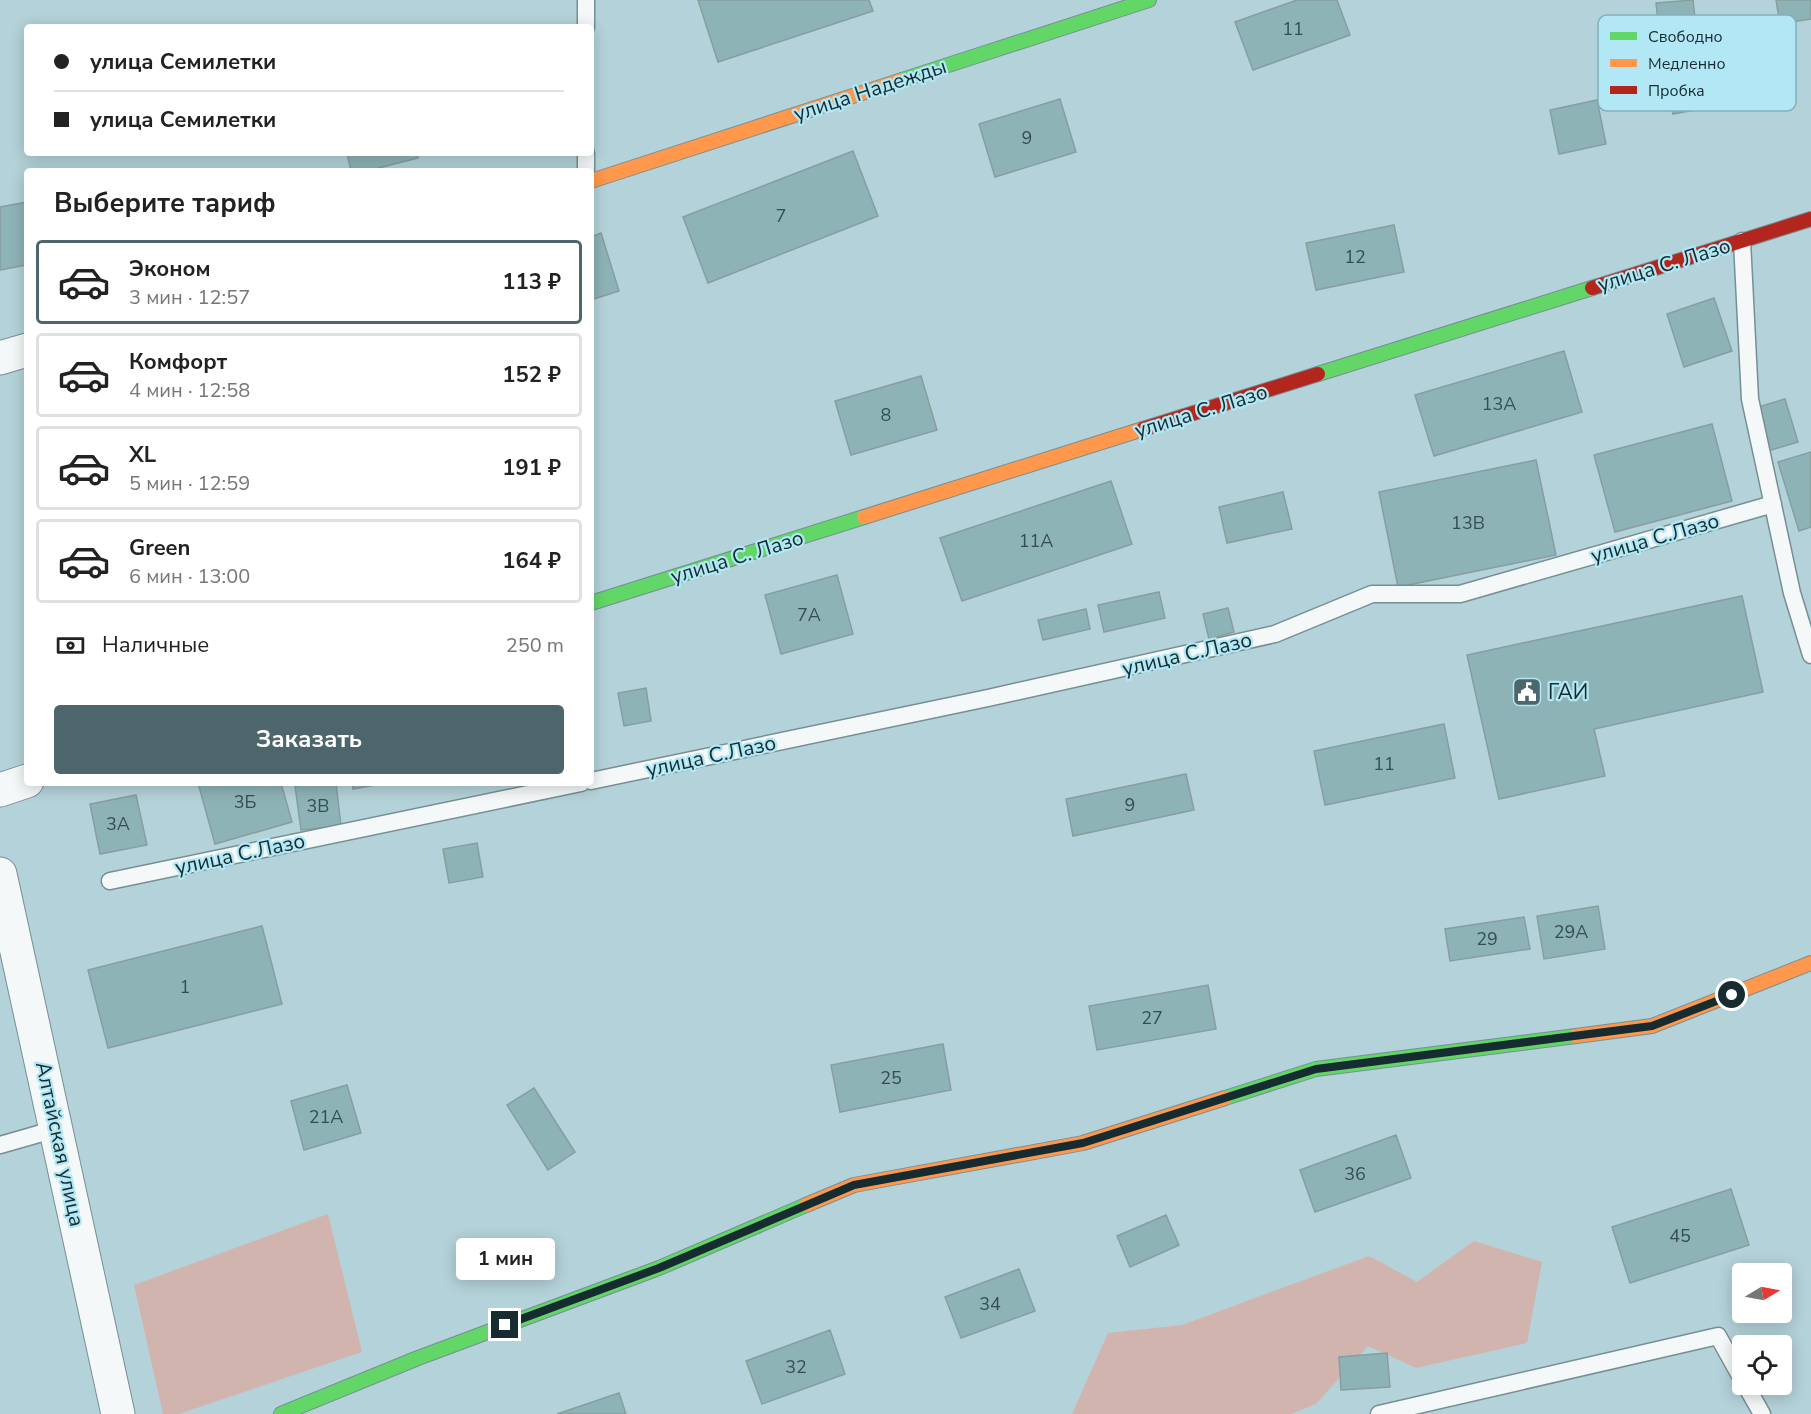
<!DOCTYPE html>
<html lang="ru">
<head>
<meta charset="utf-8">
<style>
  body { margin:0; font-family:"Nunito Sans",sans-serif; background:#f6f6f6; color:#222; height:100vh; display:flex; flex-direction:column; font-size:22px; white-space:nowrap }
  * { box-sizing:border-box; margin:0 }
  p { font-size:20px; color:#767676 }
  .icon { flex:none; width:33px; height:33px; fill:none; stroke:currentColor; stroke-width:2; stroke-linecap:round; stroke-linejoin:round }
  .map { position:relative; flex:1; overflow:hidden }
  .details { position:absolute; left:24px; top:168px; width:570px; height:618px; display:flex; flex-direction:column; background:#fff; border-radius:6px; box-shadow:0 3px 15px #0003 }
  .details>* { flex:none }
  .banner { position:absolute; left:24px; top:24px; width:570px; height:132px; border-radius:6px; box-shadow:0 3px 15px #0003; display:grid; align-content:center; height:132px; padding:0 30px; background:#fff }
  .needle { width:39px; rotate:80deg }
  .fabs { position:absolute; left:1732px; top:1263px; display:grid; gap:12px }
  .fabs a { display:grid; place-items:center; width:60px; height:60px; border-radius:6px; background:#fff; box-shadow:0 3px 15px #0003; font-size:30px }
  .end { position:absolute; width:27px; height:27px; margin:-14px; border:8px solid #162c31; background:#fff; box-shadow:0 0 0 3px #fff }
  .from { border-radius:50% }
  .bubble { position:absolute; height:42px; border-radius:6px; background:#fff; box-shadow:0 3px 15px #0003; font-size:20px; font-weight:700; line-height:42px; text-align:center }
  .banner b { display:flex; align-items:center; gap:21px; height:57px; font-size:22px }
  .banner b+b { border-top:2px solid #e0e0e0 }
  .banner i { width:15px; height:15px; background:#222 }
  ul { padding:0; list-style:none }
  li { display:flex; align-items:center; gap:18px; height:84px; margin:0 12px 9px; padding:0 18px; border:3px solid #e0e0e0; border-radius:6px }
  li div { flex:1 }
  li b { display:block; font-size:22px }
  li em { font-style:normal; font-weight:700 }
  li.active { border-color:#4d666c }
  li>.icon { width:54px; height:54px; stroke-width:1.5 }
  h2 { padding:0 30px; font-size:27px; line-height:72px }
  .pay { display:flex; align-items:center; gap:15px; height:66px; padding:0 30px; font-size:22px }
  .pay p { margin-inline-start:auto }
  .cta { display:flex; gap:12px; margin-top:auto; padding:12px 30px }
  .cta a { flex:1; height:69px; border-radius:6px; background:#4d666c; color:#fff; font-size:24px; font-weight:700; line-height:69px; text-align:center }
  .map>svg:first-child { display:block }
  .green { fill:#d1b4ae }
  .building { fill:#8eb3b6; stroke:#869ea0; stroke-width:1.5 }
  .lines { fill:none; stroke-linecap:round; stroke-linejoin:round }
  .lane-casing { stroke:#778f94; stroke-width:19 }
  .street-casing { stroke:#778f94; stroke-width:35 }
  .fast-casing { stroke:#778f94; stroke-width:16 }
  .slow-casing { stroke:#778f94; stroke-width:16 }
  .jam-casing { stroke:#778f94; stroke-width:16 }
  .lane { stroke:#f4f8f9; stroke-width:16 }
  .street { stroke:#f4f8f9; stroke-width:33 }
  .fast { stroke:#63d668; stroke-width:14 }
  .slow { stroke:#ff974d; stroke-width:14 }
  .jam { stroke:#b3261e; stroke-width:14 }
  .route { stroke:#162c31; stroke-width:8 }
  .labels { text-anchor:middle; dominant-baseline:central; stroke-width:4.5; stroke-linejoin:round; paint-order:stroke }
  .number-label { font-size:18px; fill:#344e52 }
  .street-label { font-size:21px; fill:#162c31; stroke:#b2e8f5 }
  .poi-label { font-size:21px; fill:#162c31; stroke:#b2e8f5; text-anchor:start }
  .key { fill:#b2e8f5; stroke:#83b0ba; stroke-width:1.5 }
  .key-label { font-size:16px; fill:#162c31 }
</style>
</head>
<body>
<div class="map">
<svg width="1811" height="1414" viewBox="0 0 1811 1414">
  <rect width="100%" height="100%" fill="#b4d2d9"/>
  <!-- green -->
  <path class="green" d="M 328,1214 L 362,1352 L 179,1414 L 163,1414 L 134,1285 Z
    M 1474,1241 L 1542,1262 L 1527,1343 L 1416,1368 L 1368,1346 L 1316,1404 L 1291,1414 L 1072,1414 L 1108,1333 L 1182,1325 L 1369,1256 L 1417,1282 Z"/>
  <!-- building -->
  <path class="building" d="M 698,0 L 869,0 L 873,11 L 718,62 Z
    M 1297,0 L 1337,0 L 1350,35 L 1253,70 L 1235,22 Z
    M 1693,0 L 1696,27 L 1659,31 L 1656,3 Z
    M 1776,0 L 1811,0 L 1811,19 L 1780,24 Z
    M 1723,64 L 1731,103 L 1673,114 L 1666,75 Z
    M 1060,99 L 1076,152 L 995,177 L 979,124 Z
    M 1597,100 L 1606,144 L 1559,154 L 1550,110 Z
    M 853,151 L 878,216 L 708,283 L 683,217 Z
    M 347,153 L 417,153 L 418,158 L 367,171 L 351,171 Z
    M 27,202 L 27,265 L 0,270 L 0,207 Z
    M 1394,225 L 1404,272 L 1316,290 L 1306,243 Z
    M 601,233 L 619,291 L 591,300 L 591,237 Z
    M 1714,298 L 1732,351 L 1684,367 L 1667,314 Z
    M 1564,351 L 1582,412 L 1434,456 L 1415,395 Z
    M 921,376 L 937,430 L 851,455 L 835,401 Z
    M 1785,399 L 1798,442 L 1768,451 L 1755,408 Z
    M 1712,424 L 1732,501 L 1615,532 L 1594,455 Z
    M 1811,452 L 1811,527 L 1799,531 L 1778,462 Z
    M 1536,460 L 1556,555 L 1398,587 L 1379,492 Z
    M 1111,481 L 1132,544 L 962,601 L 940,538 Z
    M 1283,492 L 1292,529 L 1227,543 L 1219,507 Z
    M 837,575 L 853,634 L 781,654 L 765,595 Z
    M 1159,592 L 1165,618 L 1104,632 L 1098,605 Z
    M 1742,596 L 1763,692 L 1594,729 L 1605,776 L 1499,799 L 1467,655 Z
    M 1228,608 L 1234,632 L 1209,639 L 1203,614 Z
    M 1086,609 L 1090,629 L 1043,640 L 1038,620 Z
    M 646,688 L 651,721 L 624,726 L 618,693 Z
    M 1444,724 L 1455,778 L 1325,805 L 1314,751 Z
    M 1186,774 L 1194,810 L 1073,836 L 1066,799 Z
    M 198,783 L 281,783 L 292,822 L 215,844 Z
    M 323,783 L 336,783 L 341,826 L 301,830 L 295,786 Z
    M 352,783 L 385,783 L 353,789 Z
    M 136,795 L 147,845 L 100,854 L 90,804 Z
    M 477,843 L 483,877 L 449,883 L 443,849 Z
    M 1598,906 L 1605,949 L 1544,959 L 1537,916 Z
    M 1524,917 L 1530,949 L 1450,961 L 1445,929 Z
    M 262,926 L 282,1004 L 108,1048 L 88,970 Z
    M 1208,985 L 1216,1029 L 1097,1050 L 1089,1006 Z
    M 943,1044 L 951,1090 L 840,1112 L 831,1065 Z
    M 347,1085 L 361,1133 L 304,1150 L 291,1101 Z
    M 534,1088 L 575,1152 L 548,1170 L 507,1105 Z
    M 1396,1135 L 1411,1178 L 1315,1212 L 1300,1170 Z
    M 1731,1189 L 1749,1245 L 1630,1283 L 1612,1227 Z
    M 1166,1215 L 1179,1245 L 1130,1267 L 1117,1236 Z
    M 1019,1269 L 1035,1311 L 961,1338 L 945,1297 Z
    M 830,1330 L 845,1374 L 762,1404 L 746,1361 Z
    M 1387,1353 L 1390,1387 L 1341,1390 L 1339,1357 Z
    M 619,1393 L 626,1414 L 557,1414 Z"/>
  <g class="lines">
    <!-- lane casing -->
    <g class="lane-casing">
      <path id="lane" d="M 586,27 L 586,0
        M 586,171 L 586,153
        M 1742,241 L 1750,399 L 1792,593 L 1811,655
        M 591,781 L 988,698 L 1275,634 L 1372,594 L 1460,594 L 1773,504
        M 110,881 L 581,783
        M 0,1145 L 56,1129
        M 1745,1384 L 1762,1414
        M 1379,1414 L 1718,1336 L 1743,1381"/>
    </g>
    <!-- street casing -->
    <g class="street-casing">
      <path id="street" d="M 0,358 L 27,350
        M 0,790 L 27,781
        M 0,874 L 118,1414"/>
    </g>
    <!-- fast casing -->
    <g class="fast-casing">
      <path id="fast" d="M 902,80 L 1149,0
        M 1318,374 L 1592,288
        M 591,603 L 864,517
        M 1225,1098 L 1316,1069 L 1576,1036
        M 281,1414 L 418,1358 L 659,1268 L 806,1205"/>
    </g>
    <!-- slow casing -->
    <g class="slow-casing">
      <path id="slow" d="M 591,181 L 902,80
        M 864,517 L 1143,429
        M 1576,1036 L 1652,1026 L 1811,963
        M 806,1205 L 854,1185 L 1083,1143 L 1225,1098"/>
    </g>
    <!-- jam casing -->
    <g class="jam-casing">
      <path id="jam" d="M 1592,288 L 1811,219
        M 1143,429 L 1318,374"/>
    </g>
    <!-- lane -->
    <use href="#lane" class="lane"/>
    <!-- street -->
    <use href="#street" class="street"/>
    <!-- fast -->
    <use href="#fast" class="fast"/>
    <!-- slow -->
    <use href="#slow" class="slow"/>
    <!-- jam -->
    <use href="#jam" class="jam"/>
  </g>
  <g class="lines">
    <!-- route -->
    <path class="route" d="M 505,1325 L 659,1268 L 854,1185 L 1083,1143 L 1316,1069 L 1652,1026 L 1732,995"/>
  </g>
  <!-- icons -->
  <defs>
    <g id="civic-square" transform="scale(1.5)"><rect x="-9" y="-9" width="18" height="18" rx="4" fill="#4d666c" stroke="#b2e8f5"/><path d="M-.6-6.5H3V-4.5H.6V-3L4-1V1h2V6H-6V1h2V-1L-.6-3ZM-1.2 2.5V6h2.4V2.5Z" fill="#fff"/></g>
  </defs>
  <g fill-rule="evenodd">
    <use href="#civic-square" x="1527" y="692"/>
  </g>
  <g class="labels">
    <!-- number labels -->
    <g class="number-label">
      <text x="1293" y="29">11</text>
      <text x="1027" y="138">9</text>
      <text x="781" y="216">7</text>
      <text x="1355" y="257">12</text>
      <text x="1499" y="404">13А</text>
      <text x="886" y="415">8</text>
      <text x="1468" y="523">13В</text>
      <text x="1036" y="541">11А</text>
      <text x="809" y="615">7А</text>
      <text x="1384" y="764">11</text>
      <text x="245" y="802">3Б</text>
      <text x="1130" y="805">9</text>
      <text x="318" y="806">3В</text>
      <text x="118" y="824">3А</text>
      <text x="1571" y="932">29А</text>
      <text x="1487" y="939">29</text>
      <text x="185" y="987">1</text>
      <text x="1152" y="1018">27</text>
      <text x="891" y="1078">25</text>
      <text x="326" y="1117">21А</text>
      <text x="1355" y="1174">36</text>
      <text x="1680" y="1236">45</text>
      <text x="990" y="1304">34</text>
      <text x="796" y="1367">32</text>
    </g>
    <!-- street labels -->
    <g class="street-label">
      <text transform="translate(870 90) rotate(-18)">улица Надежды</text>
      <text transform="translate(1664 265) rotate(-17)">улица С. Лазо</text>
      <text transform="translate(1201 411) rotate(-17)">улица С. Лазо</text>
      <text transform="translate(1655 538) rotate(-16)">улица С.Лазо</text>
      <text transform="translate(737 557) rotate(-17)">улица С. Лазо</text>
      <text transform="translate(1187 654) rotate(-13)">улица С.Лазо</text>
      <text transform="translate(711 756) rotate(-12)">улица С.Лазо</text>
      <text transform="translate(240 854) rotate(-12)">улица С.Лазо</text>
      <text transform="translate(60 1144) rotate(78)">Алтайская улица</text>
    </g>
    <!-- poi labels -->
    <g class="poi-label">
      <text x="1548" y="692">ГАИ</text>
    </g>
  </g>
  <!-- legend -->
  <rect x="1598" y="15" width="198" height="96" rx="9" class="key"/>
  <rect x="1610" y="32" width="27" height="8" fill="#63d668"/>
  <rect x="1610" y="59" width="27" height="8" fill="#ff974d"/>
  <rect x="1610" y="86" width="27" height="8" fill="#b3261e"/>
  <g class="key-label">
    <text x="1648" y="42">Свободно</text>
    <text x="1648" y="69">Медленно</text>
    <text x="1648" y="96">Пробка</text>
  </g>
</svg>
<div class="fabs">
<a><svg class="needle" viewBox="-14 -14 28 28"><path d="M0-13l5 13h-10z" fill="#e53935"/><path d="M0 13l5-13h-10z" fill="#767676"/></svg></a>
<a><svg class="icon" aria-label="locate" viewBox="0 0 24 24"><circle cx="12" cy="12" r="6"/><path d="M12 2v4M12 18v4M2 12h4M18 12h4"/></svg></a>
</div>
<i class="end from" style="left:1732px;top:995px"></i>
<i class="end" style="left:505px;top:1325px"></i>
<div class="bubble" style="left:456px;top:1238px;width:99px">1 мин</div>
<div class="banner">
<b><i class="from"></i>улица Семилетки</b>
<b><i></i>улица Семилетки</b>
</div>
<section class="details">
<h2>Выберите тариф</h2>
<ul>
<li class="active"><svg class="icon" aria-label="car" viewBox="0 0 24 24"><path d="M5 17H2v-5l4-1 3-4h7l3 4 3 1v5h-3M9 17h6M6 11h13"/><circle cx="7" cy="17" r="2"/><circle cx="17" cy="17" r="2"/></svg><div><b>Эконом</b><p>3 мин · 12:57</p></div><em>113 ₽</em></li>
<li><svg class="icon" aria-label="car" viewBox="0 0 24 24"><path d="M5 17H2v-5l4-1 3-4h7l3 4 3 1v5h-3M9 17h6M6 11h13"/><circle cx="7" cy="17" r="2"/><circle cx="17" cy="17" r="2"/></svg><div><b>Комфорт</b><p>4 мин · 12:58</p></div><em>152 ₽</em></li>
<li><svg class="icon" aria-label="car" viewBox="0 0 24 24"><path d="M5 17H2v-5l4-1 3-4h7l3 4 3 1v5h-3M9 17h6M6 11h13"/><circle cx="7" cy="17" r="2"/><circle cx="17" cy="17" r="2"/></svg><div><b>XL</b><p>5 мин · 12:59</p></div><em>191 ₽</em></li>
<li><svg class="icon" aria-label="car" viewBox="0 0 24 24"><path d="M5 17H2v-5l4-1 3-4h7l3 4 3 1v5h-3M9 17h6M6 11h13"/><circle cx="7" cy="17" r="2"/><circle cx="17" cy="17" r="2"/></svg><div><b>Green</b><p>6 мин · 13:00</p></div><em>164 ₽</em></li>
</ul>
<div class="pay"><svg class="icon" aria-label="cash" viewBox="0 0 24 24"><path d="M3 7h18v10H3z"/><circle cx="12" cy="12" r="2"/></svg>Наличные<p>250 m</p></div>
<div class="cta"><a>Заказать</a></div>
</section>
</div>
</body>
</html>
